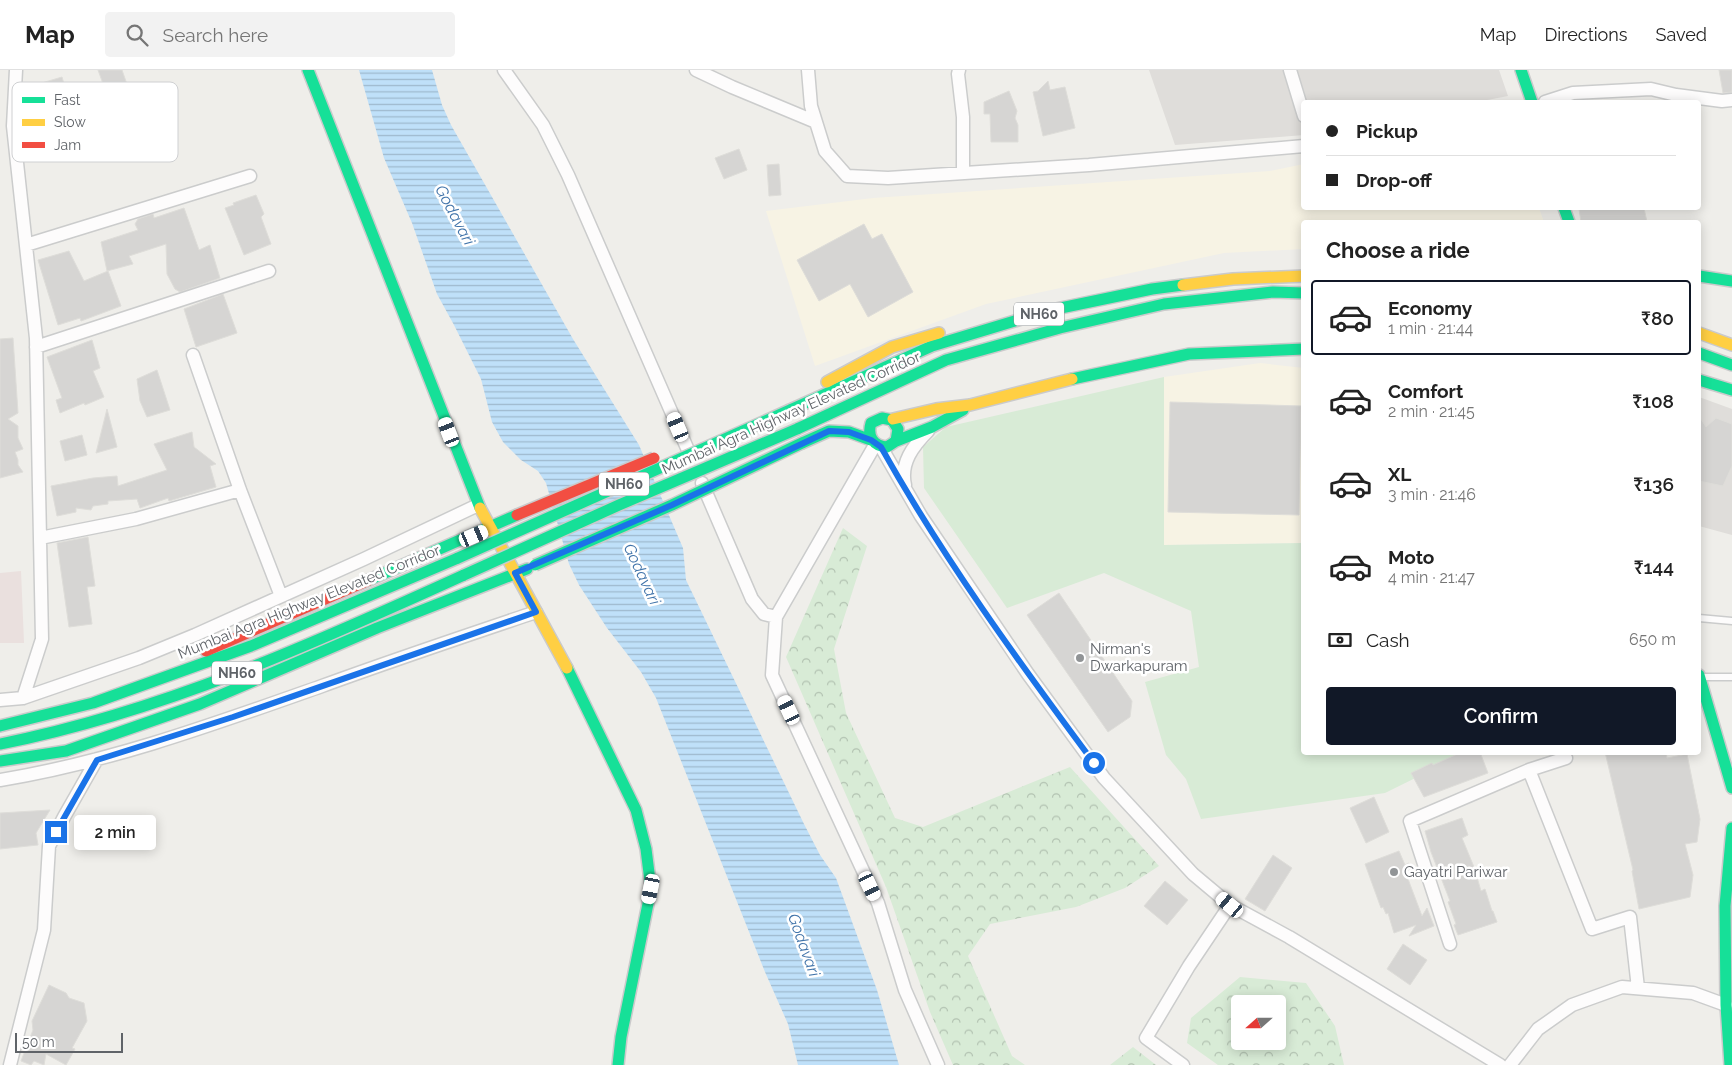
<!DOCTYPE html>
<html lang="en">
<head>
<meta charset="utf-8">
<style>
  body { margin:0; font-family:Raleway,sans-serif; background:#f2f2f2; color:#222; height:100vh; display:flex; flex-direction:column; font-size:19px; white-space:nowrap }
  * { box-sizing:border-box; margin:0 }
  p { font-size:16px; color:#767676 }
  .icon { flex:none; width:28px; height:28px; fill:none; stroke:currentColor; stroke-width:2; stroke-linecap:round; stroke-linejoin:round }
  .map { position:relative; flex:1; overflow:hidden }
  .panel { position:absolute; left:1301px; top:150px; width:400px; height:535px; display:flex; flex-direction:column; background:#fff; border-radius:5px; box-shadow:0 2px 12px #0003 }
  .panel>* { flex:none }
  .banner { position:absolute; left:1301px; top:30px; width:400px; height:110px; border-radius:5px; box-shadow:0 2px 12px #0003; display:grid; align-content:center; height:110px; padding:0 25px; background:#fff }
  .needle { width:32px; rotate:249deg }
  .tools { position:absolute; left:1231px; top:925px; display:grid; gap:10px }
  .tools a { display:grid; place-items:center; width:55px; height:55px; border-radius:5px; background:#fff; box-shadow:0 2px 12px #0003; font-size:25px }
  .scale { position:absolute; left:15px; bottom:12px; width:108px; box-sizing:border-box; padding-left:5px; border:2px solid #5f6368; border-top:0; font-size:14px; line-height:18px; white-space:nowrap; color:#5f6368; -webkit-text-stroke:4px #fff; paint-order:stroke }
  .end { position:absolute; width:22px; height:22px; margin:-11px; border:6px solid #1a73e8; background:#fff; box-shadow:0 0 0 2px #fff }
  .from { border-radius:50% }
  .bubble { position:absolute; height:35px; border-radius:5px; background:#fff; box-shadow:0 2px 12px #0003; font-size:16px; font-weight:600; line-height:35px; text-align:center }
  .car { position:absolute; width:15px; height:30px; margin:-15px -8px; border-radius:6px; box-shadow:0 0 4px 1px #0007; background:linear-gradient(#fff 24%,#345 0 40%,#fff 0 76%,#345 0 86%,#fff 0) }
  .banner b { display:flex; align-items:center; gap:18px; height:48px; font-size:19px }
  .banner b+b { border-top:1px solid #e0e0e0 }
  .banner i { width:12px; height:12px; background:#222 }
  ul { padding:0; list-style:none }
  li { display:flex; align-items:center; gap:15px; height:75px; margin:0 10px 8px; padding:0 15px; border:2px solid transparent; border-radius:5px }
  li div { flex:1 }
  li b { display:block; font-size:19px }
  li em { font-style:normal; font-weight:600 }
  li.current { border-color:#111827 }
  li>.icon { width:45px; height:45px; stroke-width:1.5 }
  h2 { padding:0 25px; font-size:22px; line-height:60px }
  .pay { display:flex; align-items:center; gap:12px; height:55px; padding:0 25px; font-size:19px }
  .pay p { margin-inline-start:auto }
  .cta { display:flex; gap:10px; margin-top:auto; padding:10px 25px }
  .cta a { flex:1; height:58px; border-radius:5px; background:#111827; color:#fff; font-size:20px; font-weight:600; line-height:58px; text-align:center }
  header { display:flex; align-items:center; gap:30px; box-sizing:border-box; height:70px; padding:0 25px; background:#fff; border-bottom:1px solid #e0e0e0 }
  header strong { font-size:24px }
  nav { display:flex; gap:28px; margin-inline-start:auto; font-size:18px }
  .search { width:350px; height:45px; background:#f2f2f2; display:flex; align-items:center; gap:12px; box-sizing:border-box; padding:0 18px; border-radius:5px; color:#767676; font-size:19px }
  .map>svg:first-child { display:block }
  .commercial { fill:#f7f3e4 }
  .industrial { fill:#dfddda }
  .medical { fill:#eae0de }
  .green { fill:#d8ebd6 }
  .forest { fill:url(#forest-crowns); fill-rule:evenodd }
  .water { fill:url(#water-rules) }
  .building { fill:#d6d5d3; stroke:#deddd9 }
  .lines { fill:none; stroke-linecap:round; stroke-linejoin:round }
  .lane-casing { stroke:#cbcccc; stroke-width:9 }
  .street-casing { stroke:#cbcccc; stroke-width:15 }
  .fast-casing { stroke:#cacacb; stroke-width:14 }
  .slow-casing { stroke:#cacacb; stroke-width:14 }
  .jam-casing { stroke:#cacacb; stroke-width:14 }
  .lane { stroke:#fdfcfc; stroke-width:6 }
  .street { stroke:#fdfcfc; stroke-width:12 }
  .fast { stroke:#16e098; stroke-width:11 }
  .slow { stroke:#ffcf43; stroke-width:11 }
  .jam { stroke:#f24e42; stroke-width:11 }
  .fast-bridge-casing { stroke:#cacacb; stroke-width:14; stroke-linecap:butt }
  .jam-bridge-casing { stroke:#cacacb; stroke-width:14; stroke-linecap:butt }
  .fast-bridge { stroke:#16e098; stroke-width:11 }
  .jam-bridge { stroke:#f24e42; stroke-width:11 }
  .route { stroke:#1a73e8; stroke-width:6 }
  .poi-dot { fill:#919496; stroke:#fff; stroke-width:2 }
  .labels { text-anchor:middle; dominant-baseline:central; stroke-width:5; stroke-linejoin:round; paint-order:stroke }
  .shield { fill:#fff; stroke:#8f9295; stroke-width:1 }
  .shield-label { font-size:14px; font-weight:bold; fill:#5f6368 }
  .street-label { font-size:15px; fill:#5f6368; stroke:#fff }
  .poi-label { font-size:15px; fill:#5f6368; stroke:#fff; text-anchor:start }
  .water-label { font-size:16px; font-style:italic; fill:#4174aa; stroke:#fff }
  .key { fill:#fff; stroke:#cfd0d2; stroke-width:1 }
  .key-label { font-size:14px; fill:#5f6368 }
</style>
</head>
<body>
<header>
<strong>Map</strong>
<div class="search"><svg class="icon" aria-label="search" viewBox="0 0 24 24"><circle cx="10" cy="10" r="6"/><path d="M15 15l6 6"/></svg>Search here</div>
<nav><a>Map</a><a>Directions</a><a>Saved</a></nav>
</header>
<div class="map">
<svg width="1732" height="995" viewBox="0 0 1732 995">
  <defs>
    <pattern id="forest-crowns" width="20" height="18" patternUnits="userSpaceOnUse" patternTransform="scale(1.25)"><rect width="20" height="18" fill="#d8ebd6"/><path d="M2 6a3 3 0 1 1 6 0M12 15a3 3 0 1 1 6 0" fill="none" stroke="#b2c2b1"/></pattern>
    <pattern id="water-rules" width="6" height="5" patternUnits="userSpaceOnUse" patternTransform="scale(1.25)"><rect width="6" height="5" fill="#bfe0f9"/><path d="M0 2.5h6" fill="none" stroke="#9eb9cd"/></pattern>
  </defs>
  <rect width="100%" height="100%" fill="#efeeea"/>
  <!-- commercial -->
  <path class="commercial" d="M 1304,94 L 1304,138 L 1539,138 L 1544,152 L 1304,152 L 1304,179 L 1224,183 L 986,234 L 815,296 L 766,141 L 873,128 L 1270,101 Z
    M 1260,293 L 1304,298 L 1304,473 L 1164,475 L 1164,307 Z"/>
  <!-- industrial -->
  <path class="industrial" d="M 1149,0 L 1499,0 L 1508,26 L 1477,32 L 1304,32 L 1304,65 L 1175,75 Z
    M 1699,327 L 1732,339 L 1732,465 L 1699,456 Z"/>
  <!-- medical -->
  <path class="medical" d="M 21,501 L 24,573 L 0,573 L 0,503 Z"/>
  <!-- green -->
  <path class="green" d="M 1164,307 L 1164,475 L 1304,473 L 1304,682 L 1466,683 L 1385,723 L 1201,749 L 1186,709 L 1166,685 L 1145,612 L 1199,597 L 1191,541 L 1104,503 L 1007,538 L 924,418 L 923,377 L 946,357 Z"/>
  <!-- forest -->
  <path class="forest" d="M 843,458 L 867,476 L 834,579 L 846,643 L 895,748 L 923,757 L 1070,697 L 1159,796 L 1125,818 L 1076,837 L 990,854 L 968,886 L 1012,986 L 1025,995 L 953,995 L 930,942 L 886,817 L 786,587 Z
    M 1240,907 L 1306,913 L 1335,956 L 1344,995 L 1218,995 L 1187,973 L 1191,948 ZM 1240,934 L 1278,934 L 1278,971 L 1240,971 Z
    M 1133,977 L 1156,995 L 1110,995 Z"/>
  <!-- water -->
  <path class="water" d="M 359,0 L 432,0 L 442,35 L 451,55 L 573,269 L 639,375 L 683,478 L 686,510 L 804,754 L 820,785 L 836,808 L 877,920 L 899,995 L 798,995 L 788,954 L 765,902 L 656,628 L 641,602 L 607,558 L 579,515 L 569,494 L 546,413 L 538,401 L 521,390 L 503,372 L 492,352 L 481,309 L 454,255 L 437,224 L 412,153 L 384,88 Z"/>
  <!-- building -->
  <path class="building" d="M 98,0 L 122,0 L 135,37 L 114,44 Z
    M 1719,0 L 1732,0 L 1732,22 L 1723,23 Z
    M 62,7 L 71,38 L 34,48 L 25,18 Z
    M 1048,11 L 1050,20 L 1065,17 L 1075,58 L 1043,66 L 1033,22 L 1038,21 Z
    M 1009,21 L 1017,41 L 1015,48 L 1018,55 L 1018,72 L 991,72 L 990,44 L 984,44 L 984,32 Z
    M 739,79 L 747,100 L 724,109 L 715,88 Z
    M 779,94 L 781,125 L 769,126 L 767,95 Z
    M 256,125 L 264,144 L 261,147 L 271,174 L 244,185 L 225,138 L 234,135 L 233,133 Z
    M 184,138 L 199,180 L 210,175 L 220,208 L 180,222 L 175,219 L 167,204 L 166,174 L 129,186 L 133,194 L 107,201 L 101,172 L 138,160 L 135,154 L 138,149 L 153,144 L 154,148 Z
    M 1585,138 L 1644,138 L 1647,152 L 1581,152 L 1579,139 Z
    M 864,154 L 872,169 L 882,164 L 913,222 L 868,247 L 850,214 L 819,231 L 797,190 Z
    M 69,181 L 84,211 L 108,201 L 121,236 L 81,251 L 80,248 L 58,255 L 38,190 Z
    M 223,224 L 237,263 L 196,277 L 184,239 Z
    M 13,268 L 18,343 L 8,349 L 18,356 L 18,368 L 23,379 L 15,382 L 18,390 L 18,395 L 23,402 L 0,408 L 0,269 Z
    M 92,270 L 100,298 L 93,301 L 104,327 L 85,335 L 84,333 L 60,343 L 56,330 L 62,328 L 47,287 Z
    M 157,300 L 170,340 L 147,347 L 140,331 L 137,309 Z
    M 1170,332 L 1301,336 L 1299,445 L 1168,442 Z
    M 107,339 L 117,377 L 96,383 Z
    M 1699,346 L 1706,357 L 1716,348 L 1732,354 L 1732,396 L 1723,416 L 1699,411 Z
    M 192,362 L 194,377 L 216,394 L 210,396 L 216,417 L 169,431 L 168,428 L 140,438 L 137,429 L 108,431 L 108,434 L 93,436 L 91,440 L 76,438 L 76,442 L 57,446 L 51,416 L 93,408 L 117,406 L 118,416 L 167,400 L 154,374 Z
    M 82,365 L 87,385 L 65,391 L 60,371 Z
    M 88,467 L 95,516 L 87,517 L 92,554 L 69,557 L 57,473 Z
    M 1059,523 L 1132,631 L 1130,647 L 1108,662 L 1027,545 Z
    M 1462,682 L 1480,682 L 1488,703 L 1424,727 L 1411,703 L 1432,693 L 1433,695 Z
    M 1605,682 L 1666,682 L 1667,688 L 1687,684 L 1700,749 L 1697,772 L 1685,774 L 1693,805 L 1690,827 L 1639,839 L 1632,801 L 1633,800 Z
    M 1374,727 L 1389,762 L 1366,773 L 1350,738 Z
    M 50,740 L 36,763 L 38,775 L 0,779 L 0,743 Z
    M 1462,748 L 1468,765 L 1462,768 L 1474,797 L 1481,821 L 1485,819 L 1492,841 L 1493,841 L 1497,852 L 1458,865 L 1454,855 L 1456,854 L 1448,832 L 1450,831 L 1431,782 L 1425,761 Z
    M 1399,781 L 1405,795 L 1409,793 L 1414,807 L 1408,809 L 1422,846 L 1427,838 L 1434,856 L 1409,866 L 1416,855 L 1394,863 L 1388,843 L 1386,844 L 1383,837 L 1381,838 L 1365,794 Z
    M 1273,785 L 1292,798 L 1265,841 L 1245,829 Z
    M 1165,811 L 1188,830 L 1167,855 L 1144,836 Z
    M 1403,874 L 1427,890 L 1410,915 L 1387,899 Z
    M 49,915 L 66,923 L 69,928 L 84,933 L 87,951 L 72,978 L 75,979 L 66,995 L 46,984 L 44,995 L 34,991 L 31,995 L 21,991 L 33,960 L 32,951 Z"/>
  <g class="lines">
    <!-- lane casing -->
    <g class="lane-casing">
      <path id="lane" d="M 1699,548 L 1732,551
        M 1701,607 L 1732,607"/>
    </g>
    <!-- street casing -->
    <g class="street-casing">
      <path id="street" d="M 16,0 L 13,56 L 36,268 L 42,569 L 23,628
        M 504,0 L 543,55 L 568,105 L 691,387
        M 696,0 L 732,17 L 816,52
        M 808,0 L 811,36 L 825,81 L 847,106 L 888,108 L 1089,95 L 1304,76
        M 959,0 L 958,4 L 963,47 L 963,103
        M 1290,0 L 1304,46
        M 1545,32 L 1573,23 L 1651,19 L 1676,25 L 1722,31 L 1732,30
        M 26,175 L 250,106
        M 36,277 L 269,201
        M 193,285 L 240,420 L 281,526
        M 881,377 L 921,446 L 1028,604 L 1104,708 L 1193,804 L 1230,835 L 1289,867 L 1500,995
        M 702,413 L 752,529 L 764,544 L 776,547 L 875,375
        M 905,415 C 900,393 913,376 928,361
        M 40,468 L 136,449 L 240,420
        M 776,547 L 772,605 L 878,833 L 905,920 L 938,995
        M 0,630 L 23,628 L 139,588 L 195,565 L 364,489 L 478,435
        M 1529,700 L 1566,688
        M 0,710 C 111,692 217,653 322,616 C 393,590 465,566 536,542
        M 1450,874 L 1410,751 L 1529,700 L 1592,859 L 1630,847 L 1638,918
        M 10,995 L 44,860 L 49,776 L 64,747 L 97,689
        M 1183,995 L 1146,968 L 1189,896 L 1230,835
        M 1510,995 L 1538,959 L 1572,935 L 1622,917 L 1693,923 L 1726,935"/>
    </g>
    <!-- fast casing -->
    <g class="fast-casing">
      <path id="fast" d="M 308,0 L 480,438
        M 1521,0 L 1532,32
        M 1564,138 L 1569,152
        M 1699,206 L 1732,211
        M 1699,283 L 1732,295
        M 1072,309 L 1189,284 L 1304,279
        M 1699,310 L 1732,320
        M 790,340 L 932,276 L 1051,240 L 1152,219 L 1183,215
        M 797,359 L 946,290 L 1060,258 L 1164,234 L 1273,222 L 1304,223
        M 896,371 L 898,359 L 892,350 L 882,348 L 871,353 C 867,366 873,376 887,377 L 896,371 L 932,357 L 963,340
        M 802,373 L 829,361 L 849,362 L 871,370
        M 369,510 L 517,445
        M 567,598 L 636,740 L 646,779 L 651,819 L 621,967 L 618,995
        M 1699,605 L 1732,718
        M 0,656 L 93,633 L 251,576 L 458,488
        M 0,674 C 162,642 315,573 464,505
        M 0,691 L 66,681 L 200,634 L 377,558 L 527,499
        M 1730,995 L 1726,935 L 1725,836 L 1732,758"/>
    </g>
    <!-- slow casing -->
    <g class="slow-casing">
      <path id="slow" d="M 1183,215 L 1233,209 L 1304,206
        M 1699,263 L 1732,275
        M 827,312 L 892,277 L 939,263
        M 893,349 L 936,339 L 970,335 L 1072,309
        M 480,438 L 567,598"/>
    </g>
    <!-- jam casing -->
    <g class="jam-casing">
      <path id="jam" d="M 206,581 L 369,510"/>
    </g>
    <!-- lane -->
    <use href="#lane" class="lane"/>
    <!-- street -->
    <use href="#street" class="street"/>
    <!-- fast -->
    <use href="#fast" class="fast"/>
    <!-- slow -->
    <use href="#slow" class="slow"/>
    <!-- jam -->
    <use href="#jam" class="jam"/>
    <!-- fast-bridge casing -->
    <g class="fast-bridge-casing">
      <path id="fast-bridge" d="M 458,488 L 790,340
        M 535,495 L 672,435 L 802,373
        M 464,505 L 619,435 L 797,359"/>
    </g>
    <!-- jam-bridge casing -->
    <g class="jam-bridge-casing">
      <path id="jam-bridge" d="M 517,445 L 654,388"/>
    </g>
    <!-- fast-bridge -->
    <use href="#fast-bridge" class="fast-bridge"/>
    <!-- jam-bridge -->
    <use href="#jam-bridge" class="jam-bridge"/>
  </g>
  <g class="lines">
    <!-- route -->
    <path class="route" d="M 56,762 L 97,690 L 233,647 L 536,542 L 515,503 L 672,435 L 829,361 L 849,362 L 871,370 L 881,377 C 943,488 1018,591 1094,693"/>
  </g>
  <!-- markers -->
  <g class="poi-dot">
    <circle cx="1080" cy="588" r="5"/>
    <circle cx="1394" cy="802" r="5"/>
  </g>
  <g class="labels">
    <!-- shield labels -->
    <g class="shield">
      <rect x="1014" y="232.5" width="50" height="23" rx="4"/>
      <rect x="599" y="402.5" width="50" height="23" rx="4"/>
      <rect x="212" y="591.5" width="50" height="23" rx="4"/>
    </g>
    <g class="shield-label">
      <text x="1039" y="244">NH60</text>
      <text x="624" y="414">NH60</text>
      <text x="237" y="603">NH60</text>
    </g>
    <!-- street labels -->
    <g class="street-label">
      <text transform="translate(791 343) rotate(-24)">Mumbai Agra Highway Elevated Corridor</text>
      <text transform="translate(309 532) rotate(-22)">Mumbai Agra Highway Elevated Corridor</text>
    </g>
    <!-- poi labels -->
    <g class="poi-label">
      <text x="1090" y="579">Nirman's<tspan x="1090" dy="17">Dwarkapuram</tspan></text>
      <text x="1404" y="802">Gayatri Pariwar</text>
    </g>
    <!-- water labels -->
    <g class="water-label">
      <text transform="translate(455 145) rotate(62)">Godavari</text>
      <text transform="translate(642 504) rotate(65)">Godavari</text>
      <text transform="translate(804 875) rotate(70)">Godavari</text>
    </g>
  </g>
  <!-- legend -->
  <rect x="12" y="12" width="166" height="80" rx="8" class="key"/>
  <rect x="22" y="27" width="23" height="6" fill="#16e098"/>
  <rect x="22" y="49" width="23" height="7" fill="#ffcf43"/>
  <rect x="22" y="72" width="23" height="6" fill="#f24e42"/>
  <g class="key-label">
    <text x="54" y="35">Fast</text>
    <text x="54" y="57">Slow</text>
    <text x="54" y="80">Jam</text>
  </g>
</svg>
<div class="tools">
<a><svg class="needle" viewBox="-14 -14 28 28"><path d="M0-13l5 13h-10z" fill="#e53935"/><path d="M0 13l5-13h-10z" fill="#767676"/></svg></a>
</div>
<div class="scale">50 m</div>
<i class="end from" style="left:1094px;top:693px"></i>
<i class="end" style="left:56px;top:762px"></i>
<div class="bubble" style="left:74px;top:745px;width:82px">2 min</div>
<i class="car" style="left:678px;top:357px;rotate:337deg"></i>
<i class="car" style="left:449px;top:362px;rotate:339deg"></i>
<i class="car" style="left:474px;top:466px;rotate:67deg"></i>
<i class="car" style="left:789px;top:640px;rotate:335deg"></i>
<i class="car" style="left:870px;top:816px;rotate:155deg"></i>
<i class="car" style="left:651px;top:819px;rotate:191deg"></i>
<i class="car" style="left:1230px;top:835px;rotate:310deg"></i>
<div class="banner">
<b><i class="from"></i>Pickup</b>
<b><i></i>Drop-off</b>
</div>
<section class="panel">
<h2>Choose a ride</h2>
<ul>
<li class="current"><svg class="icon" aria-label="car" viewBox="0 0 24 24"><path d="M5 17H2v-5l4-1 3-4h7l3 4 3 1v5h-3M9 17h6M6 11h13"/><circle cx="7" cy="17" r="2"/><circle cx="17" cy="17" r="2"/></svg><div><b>Economy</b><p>1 min · 21:44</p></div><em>₹80</em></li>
<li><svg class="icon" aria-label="car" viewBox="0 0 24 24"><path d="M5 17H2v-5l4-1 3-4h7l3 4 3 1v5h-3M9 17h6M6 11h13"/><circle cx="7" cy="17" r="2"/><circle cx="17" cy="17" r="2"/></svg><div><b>Comfort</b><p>2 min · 21:45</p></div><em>₹108</em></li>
<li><svg class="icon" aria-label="car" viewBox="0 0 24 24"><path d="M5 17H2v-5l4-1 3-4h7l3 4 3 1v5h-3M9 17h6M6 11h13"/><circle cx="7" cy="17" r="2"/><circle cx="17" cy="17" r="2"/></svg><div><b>XL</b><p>3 min · 21:46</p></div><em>₹136</em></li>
<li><svg class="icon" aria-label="car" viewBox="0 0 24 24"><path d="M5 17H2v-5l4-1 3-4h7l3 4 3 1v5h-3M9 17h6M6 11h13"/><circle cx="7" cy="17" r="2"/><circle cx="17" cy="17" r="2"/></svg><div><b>Moto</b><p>4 min · 21:47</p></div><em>₹144</em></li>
</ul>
<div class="pay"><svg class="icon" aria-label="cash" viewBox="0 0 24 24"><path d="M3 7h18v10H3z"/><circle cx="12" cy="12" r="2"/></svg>Cash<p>650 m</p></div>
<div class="cta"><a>Confirm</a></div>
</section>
</div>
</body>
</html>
